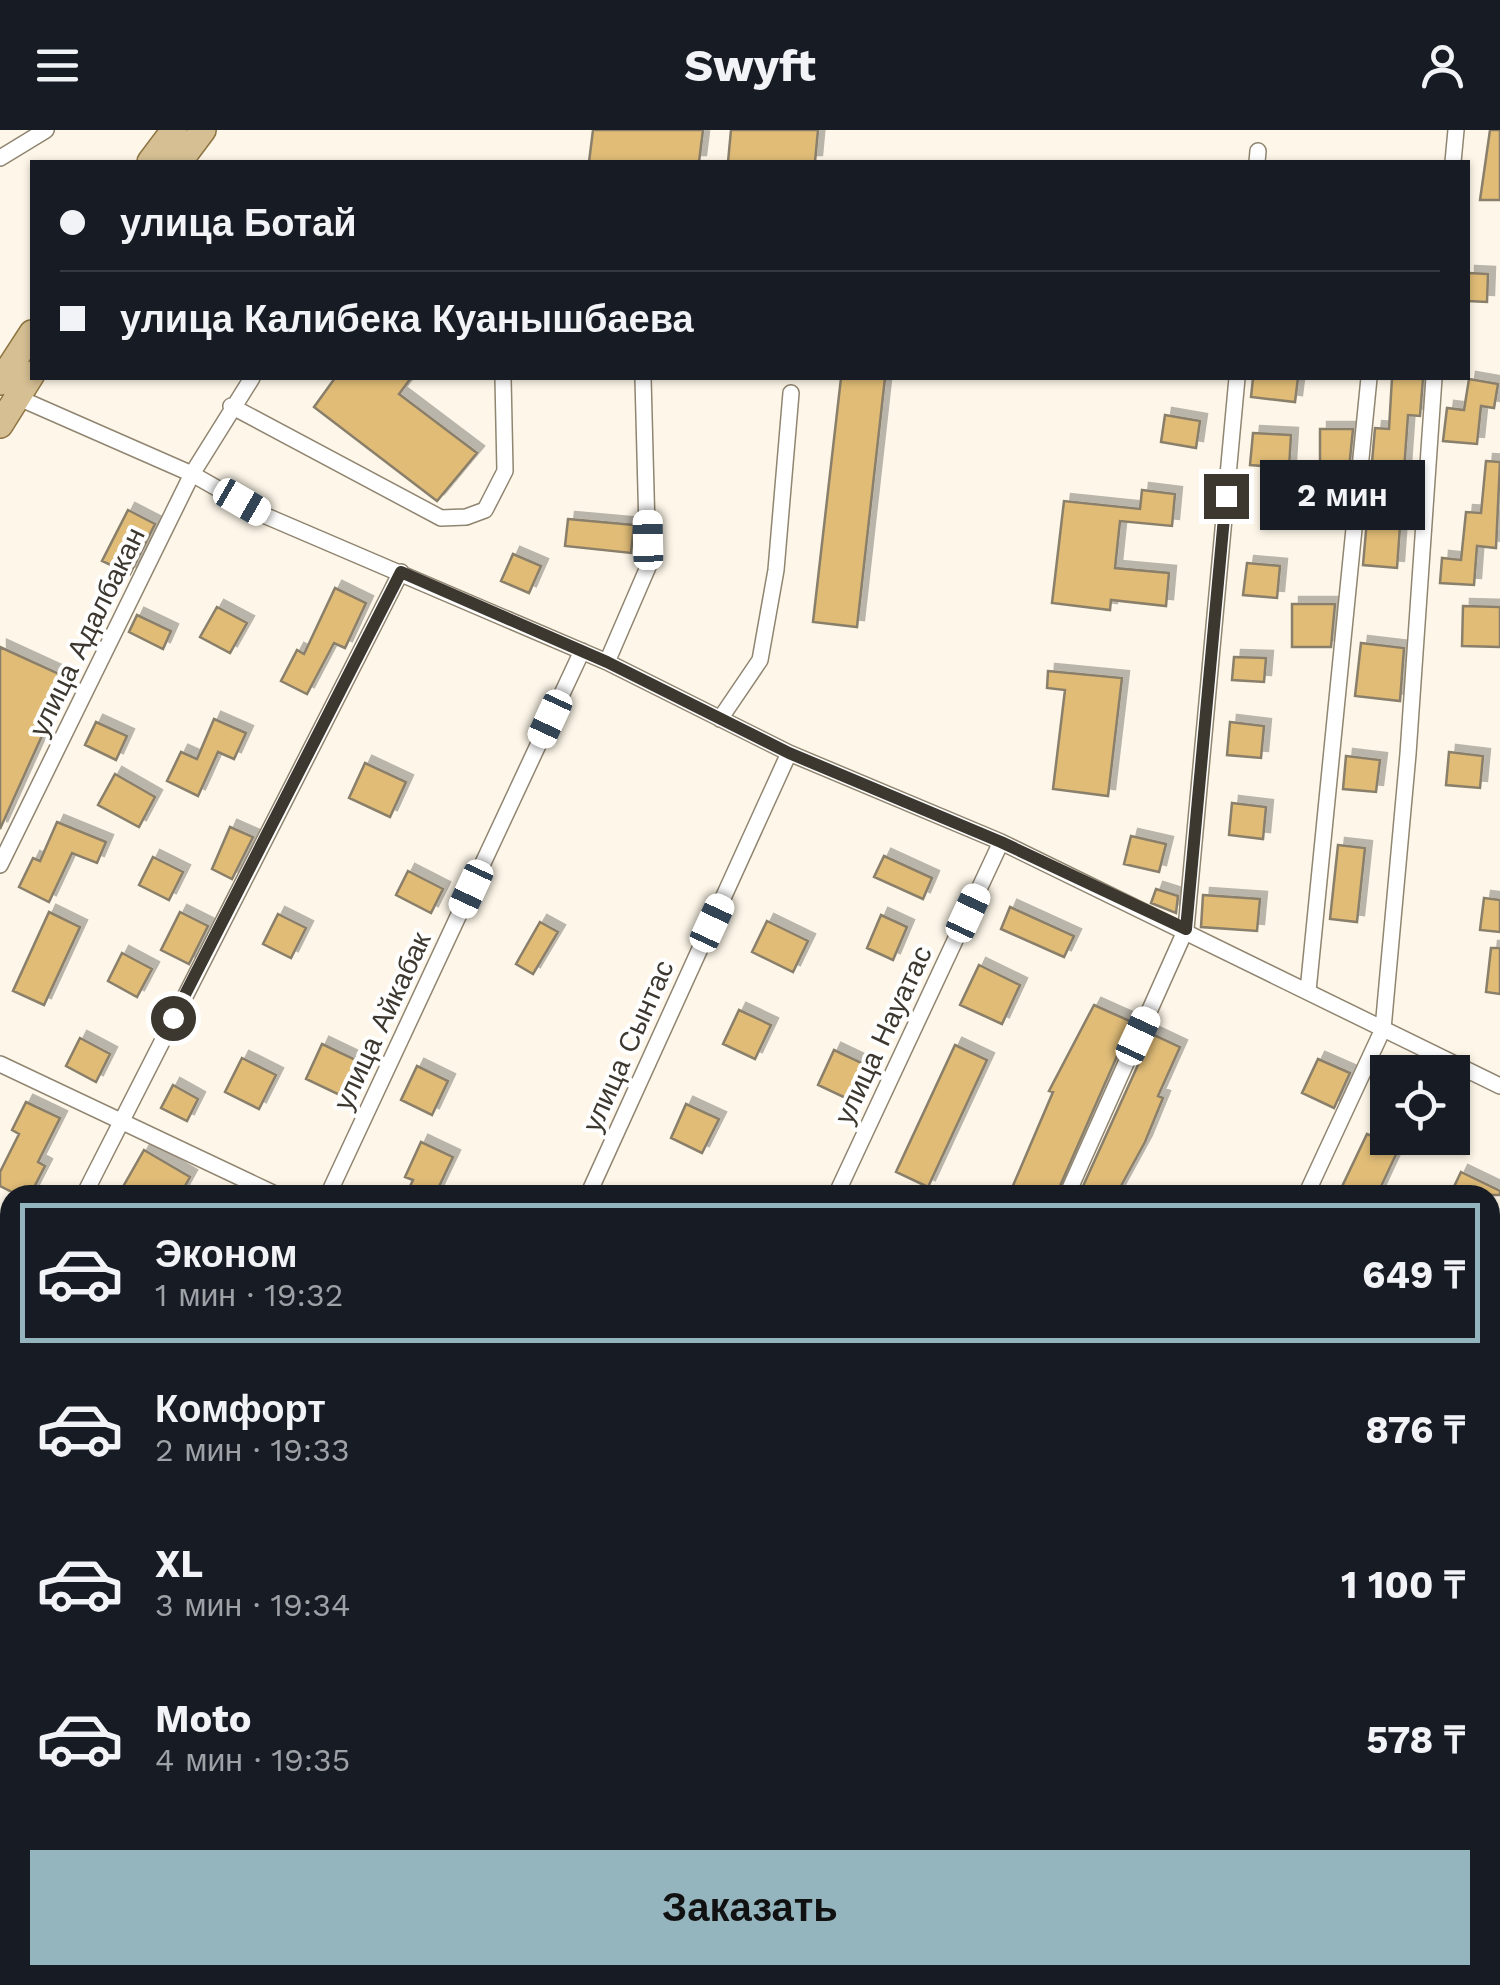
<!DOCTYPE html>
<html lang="ru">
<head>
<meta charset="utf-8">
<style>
  body { margin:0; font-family:"Work Sans",sans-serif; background:#20242c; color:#f1f3f6; height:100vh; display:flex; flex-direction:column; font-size:38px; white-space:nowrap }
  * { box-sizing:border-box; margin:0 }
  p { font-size:32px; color:#9ea1a6 }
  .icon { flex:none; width:55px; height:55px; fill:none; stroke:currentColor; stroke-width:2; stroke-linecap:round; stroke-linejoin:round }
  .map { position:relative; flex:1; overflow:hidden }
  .sheet { position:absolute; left:0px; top:1055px; width:1500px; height:800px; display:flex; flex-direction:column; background:#171b24; border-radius:30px 30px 0 0; box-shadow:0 2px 8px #0004 }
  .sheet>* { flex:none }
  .hud { position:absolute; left:30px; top:30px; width:1440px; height:220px; border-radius:0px; box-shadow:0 2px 8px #0004; display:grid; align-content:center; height:220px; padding:0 30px; background:#171b24 }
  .controls { position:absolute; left:1370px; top:925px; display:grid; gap:20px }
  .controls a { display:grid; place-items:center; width:100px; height:100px; border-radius:0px; background:#171b24; box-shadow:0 2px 8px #0004; font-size:50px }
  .end { position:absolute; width:45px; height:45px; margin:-22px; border:12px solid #3d382f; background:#fff; box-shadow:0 0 0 5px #fff }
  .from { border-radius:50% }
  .bubble { position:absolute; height:70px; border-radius:0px; background:#171b24; box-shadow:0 2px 8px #0004; font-size:32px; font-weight:700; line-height:70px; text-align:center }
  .car { position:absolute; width:30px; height:60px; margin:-30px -15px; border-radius:12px; box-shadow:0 0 8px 2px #0007; background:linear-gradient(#fff 24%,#345 0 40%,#fff 0 76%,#345 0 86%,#fff 0) }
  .hud b { display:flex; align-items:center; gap:35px; height:95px; font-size:38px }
  .hud b+b { border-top:2px solid #363941 }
  .hud i { width:25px; height:25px; background:#f1f3f6 }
  ul { padding:18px 0 0; list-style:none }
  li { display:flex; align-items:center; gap:30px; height:140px; margin:0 20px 15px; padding:0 10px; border:5px solid transparent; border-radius:0px }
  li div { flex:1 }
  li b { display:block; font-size:38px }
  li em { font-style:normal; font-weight:700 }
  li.active { border-color:#95b5be }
  li>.icon { width:90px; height:90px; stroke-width:1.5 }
  .button { display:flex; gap:20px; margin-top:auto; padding:20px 30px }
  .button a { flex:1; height:115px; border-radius:0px; background:#95b5be; color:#111; font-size:40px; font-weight:700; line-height:115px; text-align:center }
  header { display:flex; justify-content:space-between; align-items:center; height:130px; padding:0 30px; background:#171b24; font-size:45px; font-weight:700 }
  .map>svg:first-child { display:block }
  .building { fill:#e0bc77; stroke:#8a7f6a; stroke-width:2.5; filter:url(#shadow) }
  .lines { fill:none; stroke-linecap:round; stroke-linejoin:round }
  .street-casing { stroke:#908570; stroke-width:18 }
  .primary-casing { stroke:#8e7441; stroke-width:28 }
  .street { stroke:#fff; stroke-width:15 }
  .primary { stroke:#d5bf93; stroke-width:25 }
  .route { stroke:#3d382f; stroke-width:12 }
  .labels { text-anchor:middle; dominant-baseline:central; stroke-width:8; stroke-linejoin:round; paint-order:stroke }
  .street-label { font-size:28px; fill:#3d382f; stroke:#fff }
</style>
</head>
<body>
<header><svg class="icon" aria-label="menu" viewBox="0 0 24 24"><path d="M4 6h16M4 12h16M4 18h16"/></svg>Swyft<svg class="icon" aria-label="person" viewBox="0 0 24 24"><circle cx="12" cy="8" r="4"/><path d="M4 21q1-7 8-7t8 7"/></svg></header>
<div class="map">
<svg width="1500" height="1855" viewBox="0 0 1500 1855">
  <defs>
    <filter id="shadow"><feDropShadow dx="7" dy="-7" stdDeviation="0" flood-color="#0004"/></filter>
  </defs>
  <rect width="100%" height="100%" fill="#fef7e9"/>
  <!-- building -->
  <path class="building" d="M 593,0 L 703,0 L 699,32 L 589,32 Z
    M 731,0 L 818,0 L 815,32 L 728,32 Z
    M 1490,0 L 1500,0 L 1500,70 L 1480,70 Z
    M 1468,143 L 1488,144 L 1487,172 L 1468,171 Z
    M 335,248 L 411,248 L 399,264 L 477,323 L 437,371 L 314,277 Z
    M 841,248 L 885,248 L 857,497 L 813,492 Z
    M 1253,248 L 1298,248 L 1295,272 L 1251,267 Z
    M 1392,248 L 1423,248 L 1420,286 L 1408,285 L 1397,438 L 1363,435 L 1375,298 L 1389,299 Z
    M 1469,249 L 1498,254 L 1494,278 L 1481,276 L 1477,314 L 1443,311 L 1447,278 L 1464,280 Z
    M 1165,285 L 1200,291 L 1196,318 L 1161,312 Z
    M 1320,299 L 1353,299 L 1344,388 L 1307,384 L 1311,353 L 1320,354 Z
    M 1253,303 L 1291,305 L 1289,338 L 1250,335 Z
    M 1486,331 L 1500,332 L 1496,418 L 1477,416 L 1474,455 L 1440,453 L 1442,428 L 1461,430 L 1466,382 L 1481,383 Z
    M 1142,360 L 1175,364 L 1172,396 L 1120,391 L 1115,438 L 1169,443 L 1166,476 L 1111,470 L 1110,480 L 1052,473 L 1064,371 L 1140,379 Z
    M 128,380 L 155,394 L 130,444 L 102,431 Z
    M 568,389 L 634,395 L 631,423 L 565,416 Z
    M 513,424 L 541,436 L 529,463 L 501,451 Z
    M 1247,433 L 1280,436 L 1277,468 L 1243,465 Z
    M 335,458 L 366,473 L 345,518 L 334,513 L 307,564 L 281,551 L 297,520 L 304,524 Z
    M 1292,474 L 1335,474 L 1331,517 L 1292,517 Z
    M 1463,476 L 1500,477 L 1500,517 L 1462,516 Z
    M 217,477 L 247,493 L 230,523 L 200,507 Z
    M 137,485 L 171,501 L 163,519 L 129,502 Z
    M 1361,513 L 1404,518 L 1400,571 L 1355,566 Z
    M 0,517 L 68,548 L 0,699 Z
    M 1234,527 L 1266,528 L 1264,552 L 1232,550 Z
    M 1048,541 L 1122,548 L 1108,666 L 1053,659 L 1065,560 L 1047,558 Z
    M 214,589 L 246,603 L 234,629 L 218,622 L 198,666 L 167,651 L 181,622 L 197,629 Z
    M 96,592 L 127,606 L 116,630 L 85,615 Z
    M 1230,592 L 1264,596 L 1261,628 L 1227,625 Z
    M 1449,622 L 1483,626 L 1480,658 L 1446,655 Z
    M 1346,626 L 1380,630 L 1376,662 L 1343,659 Z
    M 365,633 L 406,652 L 390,687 L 349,668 Z
    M 115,644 L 155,667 L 139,697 L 98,675 Z
    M 1232,673 L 1266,677 L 1263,709 L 1229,705 Z
    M 57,692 L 106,712 L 97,733 L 72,723 L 49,772 L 19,757 L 33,728 L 40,731 Z
    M 230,697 L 253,707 L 232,749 L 212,739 Z
    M 1131,706 L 1166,714 L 1159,742 L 1124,734 Z
    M 1338,715 L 1365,718 L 1357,792 L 1330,789 Z
    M 884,726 L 932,748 L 923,769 L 874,747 Z
    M 153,727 L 183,742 L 169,770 L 139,755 Z
    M 408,741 L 443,759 L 431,783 L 396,765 Z
    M 1156,759 L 1178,766 L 1176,783 L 1151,773 Z
    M 1203,765 L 1260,769 L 1257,801 L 1201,797 Z
    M 1484,768 L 1500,770 L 1500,802 L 1480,800 Z
    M 1010,777 L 1074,806 L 1064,827 L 1001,799 Z
    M 49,782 L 80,797 L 44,875 L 13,861 Z
    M 180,782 L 208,796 L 189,834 L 161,820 Z
    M 278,784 L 306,798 L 291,828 L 263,814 Z
    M 881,785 L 907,797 L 893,830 L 867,818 Z
    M 767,791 L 808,811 L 793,842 L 752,822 Z
    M 540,792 L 558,802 L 533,844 L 516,834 Z
    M 1491,818 L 1500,818 L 1500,864 L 1486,862 Z
    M 122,823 L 152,839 L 137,867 L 108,851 Z
    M 979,835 L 1020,855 L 1002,894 L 960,875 Z
    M 1094,875 L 1132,892 L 1056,1065 L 1009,1065 L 1053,962 L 1049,961 Z
    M 739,880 L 771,895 L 755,929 L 723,914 Z
    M 1152,904 L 1180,917 L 1158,966 L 1163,968 L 1145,1012 L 1116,1065 L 1079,1065 Z
    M 80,908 L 110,924 L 96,952 L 66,936 Z
    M 322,914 L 358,931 L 342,966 L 306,949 Z
    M 955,915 L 987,930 L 928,1057 L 896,1042 Z
    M 834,920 L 866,935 L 850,970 L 818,955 Z
    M 242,928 L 276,945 L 259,979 L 225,962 Z
    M 1318,929 L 1350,943 L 1334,978 L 1302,963 Z
    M 417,936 L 448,951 L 432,985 L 401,970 Z
    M 173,955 L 198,969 L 187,991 L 161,978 Z
    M 26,972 L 60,988 L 38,1032 L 45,1036 L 30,1065 L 18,1065 L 0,1056 L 0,1042 L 19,1004 L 12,1000 Z
    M 686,974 L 719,989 L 702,1023 L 671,1008 Z
    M 1367,1004 L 1399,1018 L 1377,1065 L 1338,1065 Z
    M 421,1012 L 453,1027 L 435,1065 L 406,1065 L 413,1050 L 405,1047 Z
    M 144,1020 L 190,1047 L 180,1065 L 142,1065 L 124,1055 Z
    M 1461,1042 L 1500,1061 L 1500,1065 L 1450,1065 Z"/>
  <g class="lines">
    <!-- street casing -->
    <g class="street-casing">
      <path id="street" d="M 0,28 L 46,0
        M 1257,32 L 1258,21
        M 1453,32 L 1456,0
        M 12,265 L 192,344 L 266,386 L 607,532 L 789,623 L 1001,712 L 1500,956
        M 231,276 L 441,388 L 466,387 L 485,380 L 505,341 L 503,248
        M 607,532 L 648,437 L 643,248
        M 720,589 L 760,530 L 776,440 L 791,263
        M 0,735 L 192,344 L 252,248
        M 1308,861 L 1369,248
        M 0,934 L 277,1065
        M 84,1065 L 401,442
        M 328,1065 L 582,521
        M 588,1065 L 789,623
        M 836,1065 L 1001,712
        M 1067,1065 L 1186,799 L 1237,248
        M 1306,1065 L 1383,899 L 1408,624 L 1434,248
        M 1490,1221 L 1500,1204
        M 0,1241 L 10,1220
        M 1490,1526 L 1500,1515
        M 1490,1620 L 1500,1619
        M 0,1736 L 10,1716
        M 230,1845 L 251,1855
        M 186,1855 L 191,1845
        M 439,1855 L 444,1845
        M 692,1855 L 696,1845
        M 931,1855 L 936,1845
        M 1177,1855 L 1181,1845
        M 1429,1855 L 1429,1845"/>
    </g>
    <!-- primary casing -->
    <g class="primary-casing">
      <path id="primary" d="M 150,32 L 174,0
        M 179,32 L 203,0
        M 0,252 L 32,203
        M 0,295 L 32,244"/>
    </g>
    <!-- street -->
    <use href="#street" class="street"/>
    <!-- primary -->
    <use href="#primary" class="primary"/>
  </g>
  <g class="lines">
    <!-- route -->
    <path class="route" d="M 173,888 L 401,442 L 607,532 L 789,623 L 1001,712 L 1186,799 L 1226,366"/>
  </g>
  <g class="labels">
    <!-- street labels -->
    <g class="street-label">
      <text transform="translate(87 502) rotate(-64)">улица Адалбакан</text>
      <text transform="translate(382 891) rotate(-65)">улица Айкабак</text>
      <text transform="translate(883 905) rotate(-65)">улица Науатас</text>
      <text transform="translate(628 916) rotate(-66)">улица Сынтас</text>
    </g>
  </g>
</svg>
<div class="controls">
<a><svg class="icon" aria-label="locate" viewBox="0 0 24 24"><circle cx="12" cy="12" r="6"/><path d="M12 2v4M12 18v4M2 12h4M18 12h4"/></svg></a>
</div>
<i class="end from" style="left:173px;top:888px"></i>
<i class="end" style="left:1226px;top:366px"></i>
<div class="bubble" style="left:1260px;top:330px;width:165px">2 мин</div>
<i class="car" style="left:242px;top:372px;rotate:120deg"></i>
<i class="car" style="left:648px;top:410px;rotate:359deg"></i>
<i class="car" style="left:550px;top:589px;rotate:205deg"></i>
<i class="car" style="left:471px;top:759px;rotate:205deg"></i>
<i class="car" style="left:968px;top:783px;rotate:25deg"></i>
<i class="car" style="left:712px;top:793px;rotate:25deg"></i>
<i class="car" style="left:1138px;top:906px;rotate:25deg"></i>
<div class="hud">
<b><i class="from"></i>улица Ботай</b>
<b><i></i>улица Калибека Куанышбаева</b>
</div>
<section class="sheet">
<ul>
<li class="active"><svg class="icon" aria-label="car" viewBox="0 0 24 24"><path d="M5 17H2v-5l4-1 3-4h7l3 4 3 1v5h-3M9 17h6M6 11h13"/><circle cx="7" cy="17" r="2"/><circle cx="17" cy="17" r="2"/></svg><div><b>Эконом</b><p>1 мин · 19:32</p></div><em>649 ₸</em></li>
<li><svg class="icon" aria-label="car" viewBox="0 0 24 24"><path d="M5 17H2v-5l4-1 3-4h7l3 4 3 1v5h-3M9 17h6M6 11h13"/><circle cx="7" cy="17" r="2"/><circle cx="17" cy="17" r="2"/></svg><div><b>Комфорт</b><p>2 мин · 19:33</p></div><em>876 ₸</em></li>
<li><svg class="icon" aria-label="car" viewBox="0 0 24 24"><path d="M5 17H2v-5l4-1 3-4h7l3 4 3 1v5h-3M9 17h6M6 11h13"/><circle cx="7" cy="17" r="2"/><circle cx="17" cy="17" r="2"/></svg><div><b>XL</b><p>3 мин · 19:34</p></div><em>1 100 ₸</em></li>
<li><svg class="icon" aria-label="car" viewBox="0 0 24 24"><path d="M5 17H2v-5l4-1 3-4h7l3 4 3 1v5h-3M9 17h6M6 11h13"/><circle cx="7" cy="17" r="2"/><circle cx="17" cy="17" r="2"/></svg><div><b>Moto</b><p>4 мин · 19:35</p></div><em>578 ₸</em></li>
</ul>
<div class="button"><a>Заказать</a></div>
</section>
</div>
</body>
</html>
